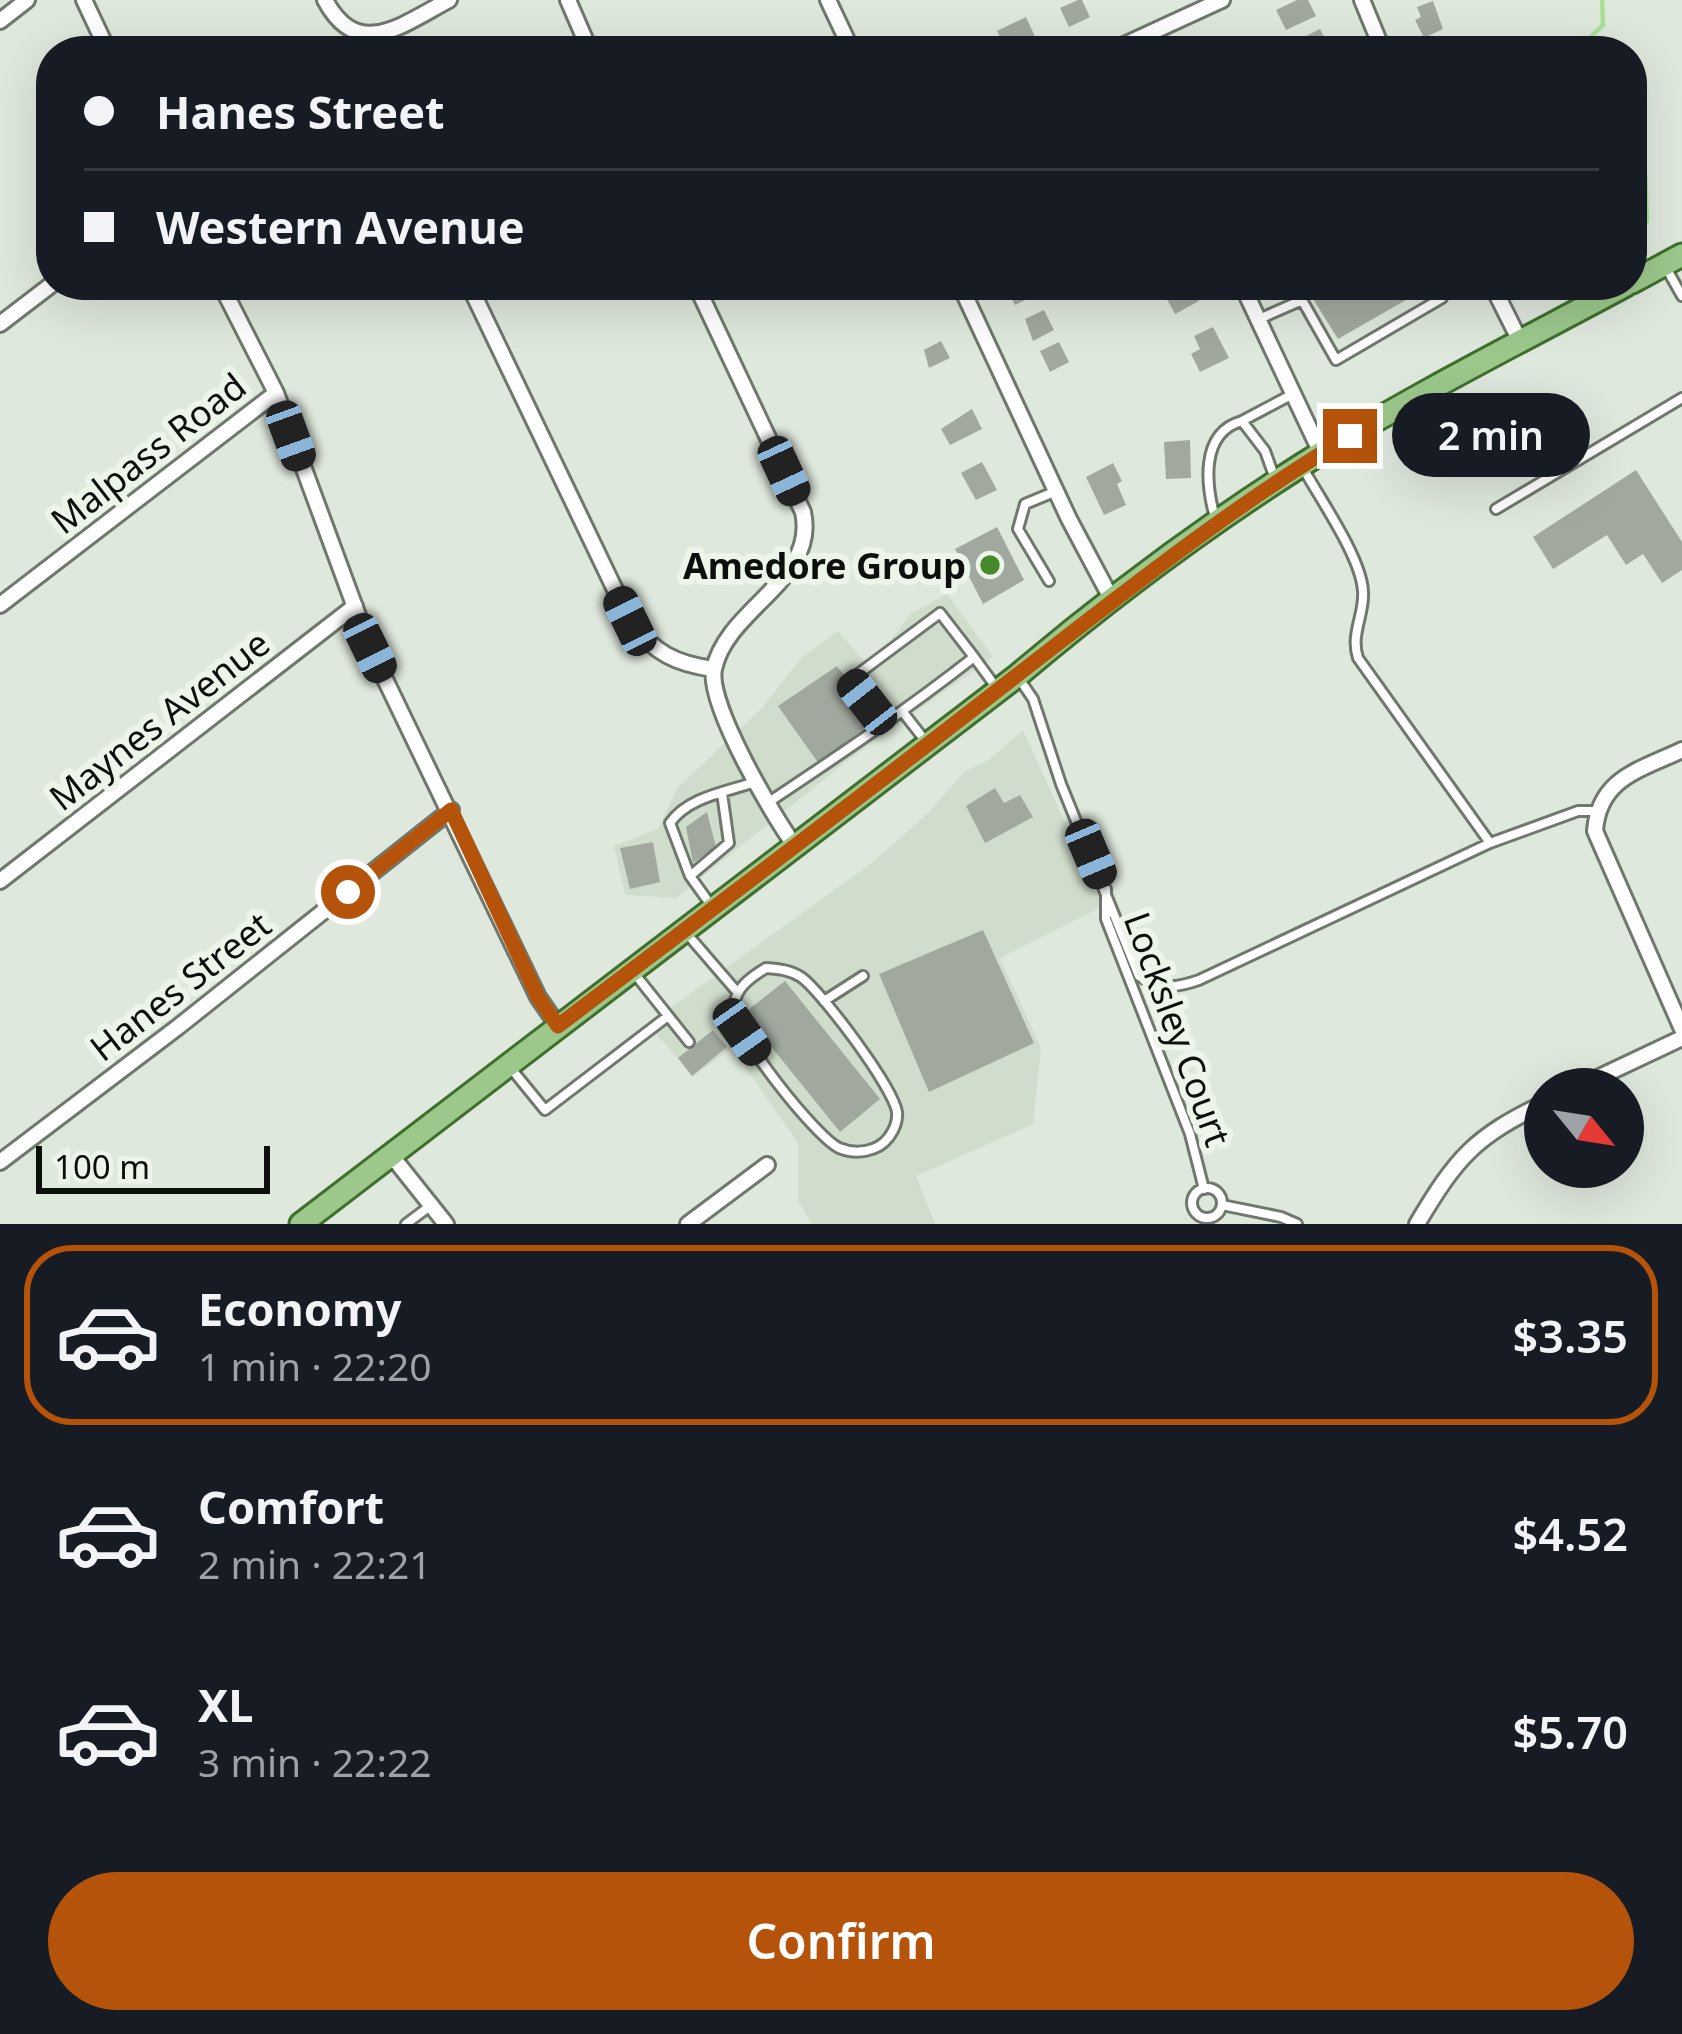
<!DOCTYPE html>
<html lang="en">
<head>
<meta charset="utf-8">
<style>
  body { margin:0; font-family:"Noto Sans",sans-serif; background:#242831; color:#f1f3f6; height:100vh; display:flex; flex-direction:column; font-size:45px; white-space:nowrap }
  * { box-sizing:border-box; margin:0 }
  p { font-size:39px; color:#9ea1a6 }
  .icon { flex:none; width:66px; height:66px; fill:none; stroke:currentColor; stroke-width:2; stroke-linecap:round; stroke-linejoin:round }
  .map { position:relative; height:1224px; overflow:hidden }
  .panel { display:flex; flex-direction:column; background:#171b24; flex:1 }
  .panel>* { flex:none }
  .top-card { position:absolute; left:36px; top:36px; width:1611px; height:264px; border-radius:48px; box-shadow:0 12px 48px #0002; display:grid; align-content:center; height:264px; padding:0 48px; background:#171b24 }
  .needle { width:78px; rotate:120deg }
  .tools { position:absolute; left:1524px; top:1068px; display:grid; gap:24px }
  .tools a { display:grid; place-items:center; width:120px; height:120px; border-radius:50%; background:#171b24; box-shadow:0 12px 48px #0002; font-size:60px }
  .scale { position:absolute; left:36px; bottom:30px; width:234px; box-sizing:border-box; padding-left:12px; border:6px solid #0c0f0b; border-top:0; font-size:33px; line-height:42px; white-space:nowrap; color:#0c0f0b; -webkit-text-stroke:9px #edf5ea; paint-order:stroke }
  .end { position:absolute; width:54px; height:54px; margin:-27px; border:15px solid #b45309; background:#fff; box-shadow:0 0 0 6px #fff }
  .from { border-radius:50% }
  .bubble { position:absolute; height:84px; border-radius:42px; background:#171b24; box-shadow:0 12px 48px #0002; font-size:39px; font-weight:600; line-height:84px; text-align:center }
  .car { position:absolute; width:36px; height:72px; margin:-36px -18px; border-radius:15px; box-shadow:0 0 9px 3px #0007; background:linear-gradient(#222 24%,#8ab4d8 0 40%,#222 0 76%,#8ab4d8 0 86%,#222 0) }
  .top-card b { display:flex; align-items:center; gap:42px; height:114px; font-size:45px }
  .top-card b+b { border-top:3px solid #363941 }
  .top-card i { width:30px; height:30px; background:#f1f3f6 }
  ul { padding:21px 0 0; list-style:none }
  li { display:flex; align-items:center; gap:36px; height:180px; margin:0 24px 18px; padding:0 24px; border:6px solid transparent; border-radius:48px }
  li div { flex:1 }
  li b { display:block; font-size:45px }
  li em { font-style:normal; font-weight:600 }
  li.current { border-color:#b45309 }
  li>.icon { width:108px; height:108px; stroke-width:1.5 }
  .button { display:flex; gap:24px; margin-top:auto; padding:24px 48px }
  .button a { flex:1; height:138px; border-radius:72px; background:#b45309; color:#fff; font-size:48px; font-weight:600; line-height:138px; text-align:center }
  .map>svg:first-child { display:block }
  .built { fill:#d0ddcc }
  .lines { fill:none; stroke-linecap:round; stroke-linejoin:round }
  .stream { stroke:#a8e095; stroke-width:4.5 }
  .building { fill:#a1a99e }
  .lane-casing { stroke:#70786e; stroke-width:14 }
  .street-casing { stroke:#70786e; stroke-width:20 }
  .primary-casing { stroke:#3f6f2d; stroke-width:27 }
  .lane { stroke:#fff; stroke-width:8 }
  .street { stroke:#fff; stroke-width:14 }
  .primary { stroke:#9cc88c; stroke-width:21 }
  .route { stroke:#b45309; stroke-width:15 }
  .poi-dot { fill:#46892c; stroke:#edf5ea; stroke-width:4.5 }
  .labels { text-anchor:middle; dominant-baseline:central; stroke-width:12; stroke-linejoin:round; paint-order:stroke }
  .street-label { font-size:36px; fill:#0c0f0b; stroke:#edf5ea }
  .poi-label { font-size:36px; font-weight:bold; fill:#0c0f0b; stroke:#edf5ea; text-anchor:end }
</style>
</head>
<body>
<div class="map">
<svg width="1682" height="1224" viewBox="0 0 1682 1224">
  <rect width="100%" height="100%" fill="#dfe8dd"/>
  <!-- built -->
  <path class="built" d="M 947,594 L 993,657 L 851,758 L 676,898 L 625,895 L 614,846 L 658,829 L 677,788 L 762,708 L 801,658 L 838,631 L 865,662 L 879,656 L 911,613 Z
    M 1023,730 L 1103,906 L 1000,958 L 1041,1048 L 1033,1124 L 916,1176 L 935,1224 L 812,1224 L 798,1201 L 798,1143 L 732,1048 L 693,1077 L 648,1024 L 873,862 L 927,814 L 964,772 L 990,759 Z"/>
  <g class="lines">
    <!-- stream -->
    <path class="stream" d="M 1576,51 L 1603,25 L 1602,0
      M 1632,151 L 1645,172 L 1647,221"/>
  </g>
  <!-- building -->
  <path class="building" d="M 1078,0 L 1082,0 L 1090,17 L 1069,27 L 1060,8 Z
    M 1297,0 L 1308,0 L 1316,16 L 1286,30 L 1276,10 Z
    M 1433,1 L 1443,29 L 1424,38 L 1415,20 L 1421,17 L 1417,7 Z
    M 1026,17 L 1037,41 L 1018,51 L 1007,51 L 997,31 Z
    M 1320,29 L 1330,49 L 1304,51 L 1298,40 Z
    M 1015,285 L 1035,285 L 1039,293 L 1015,305 L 1007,289 Z
    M 1172,285 L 1199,285 L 1192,289 L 1199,301 L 1175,314 L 1162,290 Z
    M 1325,285 L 1423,285 L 1425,289 L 1338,339 L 1310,294 Z
    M 1044,310 L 1054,330 L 1033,341 L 1025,319 Z
    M 1213,327 L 1229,358 L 1200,372 L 1191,354 L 1200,349 L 1194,336 Z
    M 941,341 L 950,358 L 929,368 L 924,350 Z
    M 1059,342 L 1069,362 L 1050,372 L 1040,351 Z
    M 972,409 L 982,429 L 950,445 L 941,429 Z
    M 1190,440 L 1191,478 L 1166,479 L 1164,442 Z
    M 982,462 L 997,490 L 976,500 L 961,473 Z
    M 1113,463 L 1122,481 L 1117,484 L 1126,505 L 1104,515 L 1086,477 Z
    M 1636,470 L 1682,542 L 1682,570 L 1662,583 L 1643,554 L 1626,565 L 1607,535 L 1553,569 L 1533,537 Z
    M 997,527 L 1024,580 L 983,604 L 955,549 Z
    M 837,666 L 877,718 L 819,764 L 778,706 Z
    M 995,788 L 1004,803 L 1020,795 L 1033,817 L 985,843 L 966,806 Z
    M 707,812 L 716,847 L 693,863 L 686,827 Z
    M 653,842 L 660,882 L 630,889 L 620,848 Z
    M 983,930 L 1034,1043 L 929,1092 L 879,974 Z
    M 785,981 L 880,1099 L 840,1132 L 744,1013 Z
    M 713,1030 L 727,1047 L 692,1076 L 678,1058 Z"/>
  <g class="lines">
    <!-- lane casing -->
    <g class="lane-casing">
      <path id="lane" d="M 1665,266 L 1682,296
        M 1259,319 L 1302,300 L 1336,360 L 1442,298 L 1435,285
        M 1242,421 L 1291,395
        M 1303,468 C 1320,499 1361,557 1363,591 C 1365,614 1350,634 1358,658 L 1490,843 L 1578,811 L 1597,811
        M 1496,509 L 1682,398
        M 1216,521 C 1206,487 1199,433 1242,421 L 1265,451 L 1274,476
        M 1049,581 L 1018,529 L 1025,504 L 1054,492
        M 974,657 L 998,690
        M 1020,680 L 1033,699 L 1061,784 L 1139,976 C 1160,990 1176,988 1199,980 L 1490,843
        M 902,711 L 927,743
        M 722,793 L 729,843 L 690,876 L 670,823 C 688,797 726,792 755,782
        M 769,802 C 838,756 908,709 974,657 L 940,613 L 850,680 L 884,723
        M 690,876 L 713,908
        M 1106,889 L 1106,919 L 1190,1134 L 1204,1189
        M 688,935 L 738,993
        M 766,968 C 779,969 790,970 801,977 C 822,992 893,1087 897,1112 C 898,1121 894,1130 889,1137 C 878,1152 856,1155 839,1148 C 816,1137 735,1035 734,1010 C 733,989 751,977 766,968 Z
        M 634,973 L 689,1042
        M 824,1001 L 863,976
        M 509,1066 L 545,1110 L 668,1016
        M1192 1203a15 15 0 1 1 30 0a15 15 0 1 1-30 0Z
        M 1222,1205 L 1281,1217 L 1297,1224
        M 406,1224 L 430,1206"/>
    </g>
    <!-- street casing -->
    <g class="street-casing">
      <path id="street" d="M 84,0 L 108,51
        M 325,0 C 358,62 403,24 449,0
        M 568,0 L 590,51
        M 828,0 L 852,51
        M 1362,0 L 1383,51
        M 0,21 L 27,0
        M 1111,51 L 1222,0
        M 221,285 L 276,393 L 370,648 L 538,997 L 558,1026
        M 469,285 L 630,621 C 654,653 676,664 714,669
        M 696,285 L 803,512 C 818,580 727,608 714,669 C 707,704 773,816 795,846
        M 960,285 L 1069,519 L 1111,598
        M 1242,285 L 1321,453
        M 1492,285 L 1520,341
        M 0,324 L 51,285
        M 0,605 L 276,393
        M 1682,750 C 1640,770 1599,778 1595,831 L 1682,1029
        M 0,881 L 355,606
        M 1574,1089 L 1682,1038
        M 391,1155 L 446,1224
        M 0,1162 L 178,1027 L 451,810
        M 688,1224 L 767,1165
        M 1417,1224 C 1457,1157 1474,1137 1545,1103"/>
    </g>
    <!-- primary casing -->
    <g class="primary-casing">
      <path id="primary" d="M 1632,282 L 1682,255
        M 301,1224 L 1017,676 C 1108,599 1204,527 1305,463 C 1408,398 1518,343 1626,285"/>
    </g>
    <!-- lane -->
    <use href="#lane" class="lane"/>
    <!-- street -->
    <use href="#street" class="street"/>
    <!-- primary -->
    <use href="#primary" class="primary"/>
  </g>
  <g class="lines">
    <!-- route -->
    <path class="route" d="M 348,892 L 451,810 L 538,997 L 558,1026 C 711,910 865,794 1016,676 C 1125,592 1231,507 1350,436"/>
  </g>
  <!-- markers -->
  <circle class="poi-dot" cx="990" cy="565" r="12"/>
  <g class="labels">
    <!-- street labels -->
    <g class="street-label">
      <text transform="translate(148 453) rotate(-38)">Malpass Road</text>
      <text transform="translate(159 720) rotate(-38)">Maynes Avenue</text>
      <text transform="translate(180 986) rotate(-38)">Hanes Street</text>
      <text transform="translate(1178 1029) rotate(70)">Locksley Court</text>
    </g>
    <!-- poi labels -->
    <g class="poi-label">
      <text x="966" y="565">Amedore Group</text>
    </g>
  </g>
</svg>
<div class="tools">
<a><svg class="needle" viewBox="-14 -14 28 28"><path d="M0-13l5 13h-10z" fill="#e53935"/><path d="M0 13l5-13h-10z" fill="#9ea1a6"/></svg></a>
</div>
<div class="scale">100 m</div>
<i class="end from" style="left:348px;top:892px"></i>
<i class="end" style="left:1350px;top:436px"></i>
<div class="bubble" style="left:1392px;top:393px;width:198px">2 min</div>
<i class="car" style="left:291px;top:436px;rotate:160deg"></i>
<i class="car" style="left:784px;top:471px;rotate:155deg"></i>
<i class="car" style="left:630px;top:621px;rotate:334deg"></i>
<i class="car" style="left:370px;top:648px;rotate:154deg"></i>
<i class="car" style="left:867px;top:702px;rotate:322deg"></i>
<i class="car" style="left:1091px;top:854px;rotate:157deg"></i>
<i class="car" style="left:742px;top:1032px;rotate:145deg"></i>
<div class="top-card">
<b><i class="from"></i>Hanes Street</b>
<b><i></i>Western Avenue</b>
</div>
</div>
<section class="panel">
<ul>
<li class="current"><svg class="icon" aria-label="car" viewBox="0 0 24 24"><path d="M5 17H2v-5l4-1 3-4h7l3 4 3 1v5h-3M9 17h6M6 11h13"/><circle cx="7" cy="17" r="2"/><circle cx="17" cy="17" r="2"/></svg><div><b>Economy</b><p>1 min · 22:20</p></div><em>$3.35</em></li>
<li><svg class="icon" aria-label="car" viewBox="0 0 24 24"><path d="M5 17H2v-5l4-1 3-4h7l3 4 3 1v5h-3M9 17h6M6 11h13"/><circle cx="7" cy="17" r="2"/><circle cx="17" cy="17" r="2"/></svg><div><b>Comfort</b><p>2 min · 22:21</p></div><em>$4.52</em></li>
<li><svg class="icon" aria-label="car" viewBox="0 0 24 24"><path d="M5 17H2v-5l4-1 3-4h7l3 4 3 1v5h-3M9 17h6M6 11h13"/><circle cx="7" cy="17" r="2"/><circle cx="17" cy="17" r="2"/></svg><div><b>XL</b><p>3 min · 22:22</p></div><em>$5.70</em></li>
</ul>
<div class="button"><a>Confirm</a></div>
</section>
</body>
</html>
